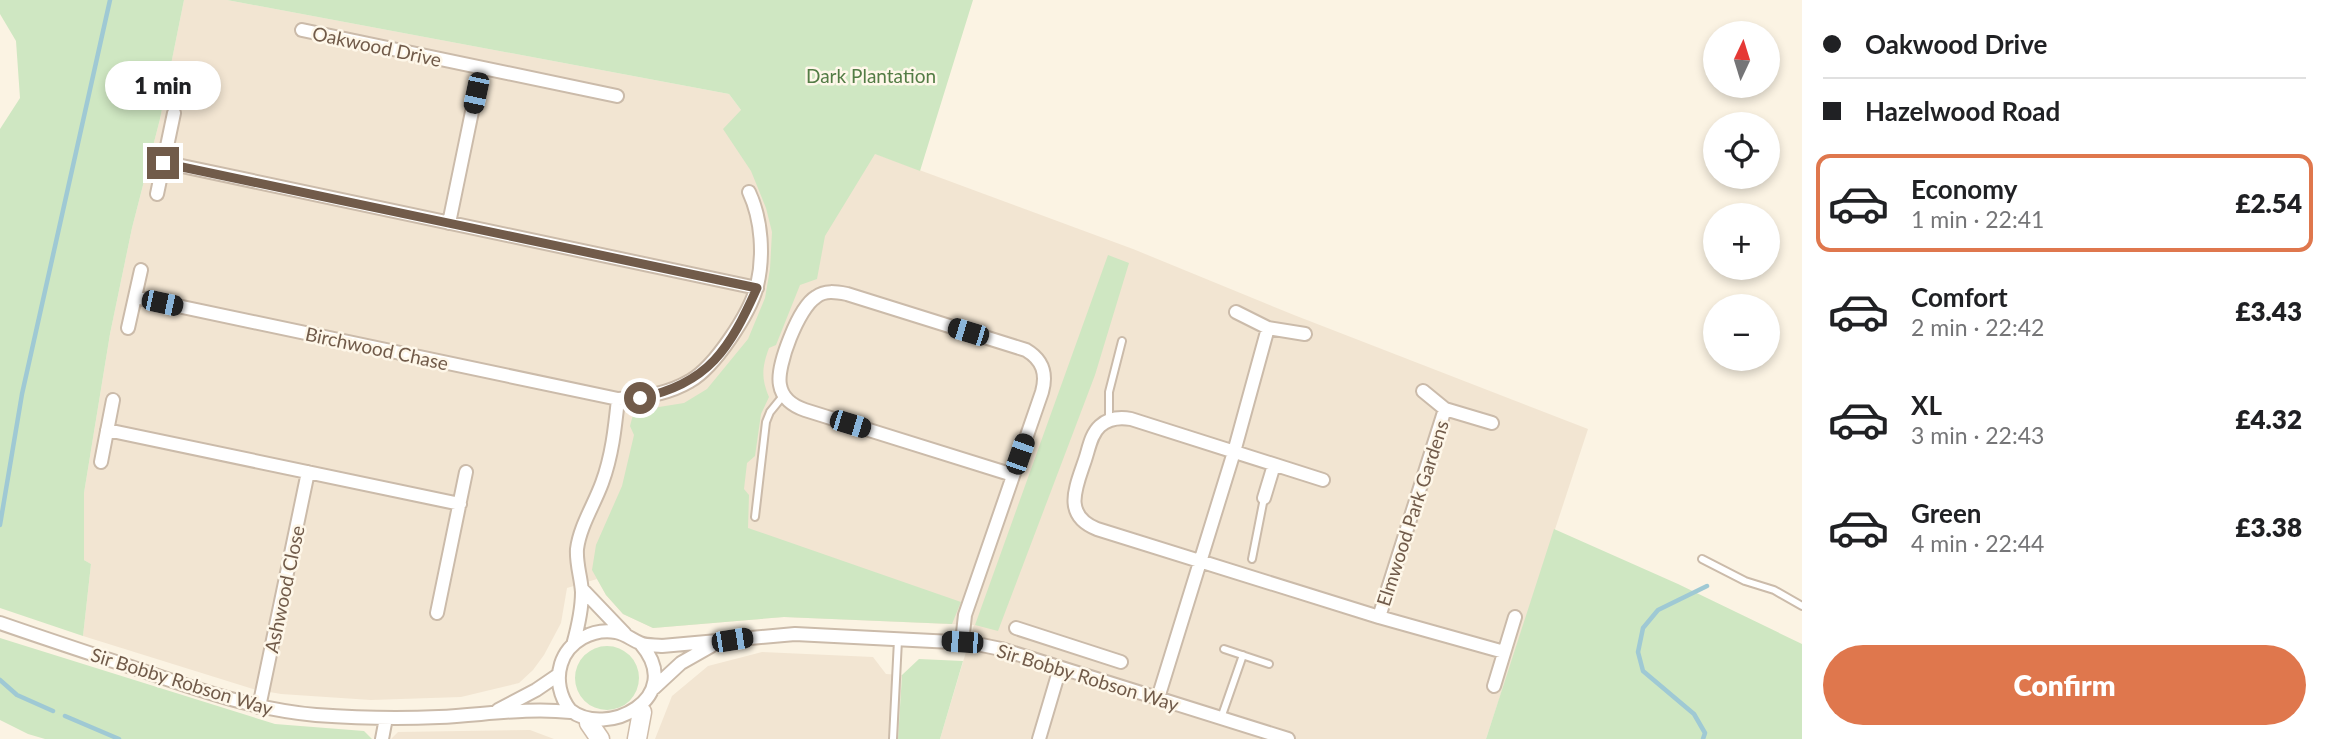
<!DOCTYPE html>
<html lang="en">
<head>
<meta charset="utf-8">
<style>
  body { margin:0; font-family:Lato,sans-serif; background:#f6f6f6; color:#202124; height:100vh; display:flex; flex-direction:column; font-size:26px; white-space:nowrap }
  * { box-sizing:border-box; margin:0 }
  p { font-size:23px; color:#757577 }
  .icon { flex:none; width:38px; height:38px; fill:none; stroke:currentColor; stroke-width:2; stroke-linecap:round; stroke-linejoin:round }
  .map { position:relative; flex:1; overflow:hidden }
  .side { display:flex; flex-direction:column; background:#fff; width:525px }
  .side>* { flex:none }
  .banner { display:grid; align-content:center; height:154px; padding:0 21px; background:#fff }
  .needle { width:46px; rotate:4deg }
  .fabs { position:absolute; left:1703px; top:21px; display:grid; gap:14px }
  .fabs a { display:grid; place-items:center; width:77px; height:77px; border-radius:50%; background:#fff; box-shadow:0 4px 10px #0003; font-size:35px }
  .end { position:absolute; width:32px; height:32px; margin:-16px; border:9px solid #715b4a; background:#fff; box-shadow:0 0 0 4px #fff }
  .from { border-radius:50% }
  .bubble { position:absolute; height:49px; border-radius:24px; background:#fff; box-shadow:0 4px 10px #0003; font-size:23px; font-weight:800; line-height:49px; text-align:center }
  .car { position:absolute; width:21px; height:42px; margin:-21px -10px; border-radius:9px; box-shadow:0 0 5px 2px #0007; background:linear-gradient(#222 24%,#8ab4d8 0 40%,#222 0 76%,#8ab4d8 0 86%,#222 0) }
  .banner b { display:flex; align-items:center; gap:24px; height:66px; font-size:26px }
  .banner b+b { border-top:2px solid #e0e0e0 }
  .banner i { width:18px; height:18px; background:#202124 }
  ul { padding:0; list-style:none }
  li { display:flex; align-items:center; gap:21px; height:98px; margin:0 14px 10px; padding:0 7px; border:4px solid transparent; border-radius:14px }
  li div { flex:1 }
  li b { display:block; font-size:26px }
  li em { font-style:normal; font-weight:800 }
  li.active { border-color:#df774d }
  li>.icon { width:63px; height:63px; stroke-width:1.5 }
  .cta { display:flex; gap:14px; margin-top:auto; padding:14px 21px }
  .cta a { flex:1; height:80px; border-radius:42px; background:#df774d; color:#fff; font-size:28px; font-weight:800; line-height:80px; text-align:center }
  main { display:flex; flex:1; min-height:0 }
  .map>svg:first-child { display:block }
  .residential { fill:#f2e5d2 }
  .green { fill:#cfe7c2 }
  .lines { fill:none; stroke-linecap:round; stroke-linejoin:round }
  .stream { stroke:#9fc9d4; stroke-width:4.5 }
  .lane-casing { stroke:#cbbbaa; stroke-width:10 }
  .street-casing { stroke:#cbbbaa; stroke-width:16 }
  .secondary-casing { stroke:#d0bdaa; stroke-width:21 }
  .lane { stroke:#fff; stroke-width:6 }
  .street { stroke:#fff; stroke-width:12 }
  .secondary { stroke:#fff; stroke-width:18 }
  .route { stroke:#715b4a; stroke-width:9 }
  .labels { text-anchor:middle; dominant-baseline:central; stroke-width:5; stroke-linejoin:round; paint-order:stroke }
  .street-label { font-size:19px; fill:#715b4a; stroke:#fef7e9 }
  .park-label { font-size:19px; fill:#537c45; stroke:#fef7e9 }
</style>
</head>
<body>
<main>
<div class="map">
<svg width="1802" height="739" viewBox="0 0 1802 739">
  <rect width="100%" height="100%" fill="#fbf3e3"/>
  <!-- residential -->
  <path class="residential" d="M 184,0 L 227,0 L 729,94 L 741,110 L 876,154 L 1133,249 L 1294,315 L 1588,429 L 1486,739 L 940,739 L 974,625 L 784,617 L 653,628 L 623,614 L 606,595 L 597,579 L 567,588 L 561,623 L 544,655 L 533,670 L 519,683 L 461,697 L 371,700 L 281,694 L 253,689 L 83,636 L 91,564 L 84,560 L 84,493 L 110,334 L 132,228 L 160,119 Z
    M 762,652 L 873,657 L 886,674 L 902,675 L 898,739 L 655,739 L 672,696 L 708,666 Z
    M 530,730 L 554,739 L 391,739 L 398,732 Z"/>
  <!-- green -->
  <path class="green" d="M 0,0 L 184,0 L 160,119 L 132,228 L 110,334 L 84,493 L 84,560 L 91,564 L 83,636 L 0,608 L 0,129 L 20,98 L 16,41 L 0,14 Z
    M 227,0 L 973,0 L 920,171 L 875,154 L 825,236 L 817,279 L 800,285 L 776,345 L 769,348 C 762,367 761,378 769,397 L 761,414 L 755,456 L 747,463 L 744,489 L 749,495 L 748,528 L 961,602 L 952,624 L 784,617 L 653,628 L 623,614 L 606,595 L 592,570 L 596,545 L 622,486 L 634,435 L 630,426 L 634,411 L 684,403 L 707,389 L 748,339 L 765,298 L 770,269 L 772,232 L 766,208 L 751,171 L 723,129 L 741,110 L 729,94 Z
    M 1108,255 L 1129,263 L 1095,375 L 998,631 L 975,625 Z
    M 1554,529 L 1678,584 L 1802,644 L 1802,739 L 1486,739 Z
    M 0,638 L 275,724 L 364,731 L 372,739 L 45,739 L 28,734 L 0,720 Z
    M575 678a32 32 0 1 1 64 0a32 32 0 1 1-64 0Z
    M 919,659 L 963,661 L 940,739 L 898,739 L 902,675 Z"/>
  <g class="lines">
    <!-- stream -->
    <path class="stream" d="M 0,525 L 22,394 L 110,0
      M 0,680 L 17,695 L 53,711
      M 65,716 L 119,739
      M 1703,739 L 1705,733 L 1694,714 L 1643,671 L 1638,652 L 1643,628 L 1658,610 L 1707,586"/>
    <!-- lane casing -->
    <g class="lane-casing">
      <path id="lane" d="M 1109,420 L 1109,392 L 1122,341
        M 755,517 L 766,422 L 770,412 L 783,396
        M 1252,559 L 1264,498
        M 1702,559 L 1745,581 L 1774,590 L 1802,606
        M 1224,649 L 1269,664
        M 1221,718 L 1243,655
        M 893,739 L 898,640"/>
    </g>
    <!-- street casing -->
    <g class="street-casing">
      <path id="street" d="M 302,30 L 617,96
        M 163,162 L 757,288
        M 157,194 L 174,113
        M 449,223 L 481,68
        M 135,297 L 618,399 C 644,398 668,394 690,381 C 715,367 750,313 757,286 C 764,256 762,220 749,192
        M 1236,312 L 1268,328 L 1305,334
        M 128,328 L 141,270
        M 1423,391 L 1445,409 L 1492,423
        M 107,430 L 460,504
        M 101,462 L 113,400
        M 1323,480 L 1131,419 C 1120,417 1109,418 1100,426 C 1091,434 1089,448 1085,460 C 1076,487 1062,515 1097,529 L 1379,617 L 1504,652
        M 1264,498 L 1274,465
        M 582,589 L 625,634
        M 437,613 L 466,472
        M 1379,617 L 1445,409
        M 0,623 C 49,640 98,656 146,672 C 202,691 257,710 316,715 C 357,718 398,719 439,717 C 483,715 527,707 571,712
        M 1016,628 L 1121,662
        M 962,642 L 965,615 L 1042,392 C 1047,374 1043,360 1026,350 L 847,294 C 836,292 825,290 816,297 C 799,307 776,366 780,385 C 782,398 793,406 805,410 L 1013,475
        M 641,644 C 687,698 606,739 570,710 C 560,697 556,680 561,664 C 568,641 593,628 616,632 C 626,634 632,640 640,643 C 646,646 655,645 662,646 L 795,634 L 972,643 L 1001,649 L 1288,739
        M 573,645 C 578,627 582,610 582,592 C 581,577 576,564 577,549 C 580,526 594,505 602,483 C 612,456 615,428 618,399
        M 1494,686 L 1515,617
        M 654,688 L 681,663 L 711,646
        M 1158,698 L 1234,452 L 1268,328
        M 259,707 L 308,472
        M 498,710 L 536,690 L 558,675
        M 382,739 L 386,718
        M 1039,739 L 1060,668"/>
    </g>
    <!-- secondary casing -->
    <g class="secondary-casing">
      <path id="secondary" d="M 589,723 L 600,739
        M 637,739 L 642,712"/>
    </g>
    <!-- lane -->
    <use href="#lane" class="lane"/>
    <!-- street -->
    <use href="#street" class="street"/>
    <!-- secondary -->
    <use href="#secondary" class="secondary"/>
  </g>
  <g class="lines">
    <!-- route -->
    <path class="route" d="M 163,163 L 757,288 C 730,348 709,384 640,398"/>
  </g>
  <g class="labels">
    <!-- street labels -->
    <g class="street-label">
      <text transform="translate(377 46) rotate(12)">Oakwood Drive</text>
      <text transform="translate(377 348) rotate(12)">Birchwood Chase</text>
      <text transform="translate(1412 513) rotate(-72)">Elmwood Park Gardens</text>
      <text transform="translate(284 589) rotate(-78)">Ashwood Close</text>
      <text transform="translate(1088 677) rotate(17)">Sir Bobby Robson Way</text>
      <text transform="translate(182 681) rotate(17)">Sir Bobby Robson Way</text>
    </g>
    <!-- park labels -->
    <g class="park-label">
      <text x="871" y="75">Dark Plantation</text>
    </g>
  </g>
</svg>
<div class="fabs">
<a><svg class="needle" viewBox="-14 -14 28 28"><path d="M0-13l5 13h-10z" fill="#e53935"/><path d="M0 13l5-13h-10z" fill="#757577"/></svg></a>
<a><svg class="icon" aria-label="locate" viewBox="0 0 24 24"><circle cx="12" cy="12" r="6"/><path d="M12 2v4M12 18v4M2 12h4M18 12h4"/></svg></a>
<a>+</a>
<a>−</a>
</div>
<i class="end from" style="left:640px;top:398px"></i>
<i class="end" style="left:163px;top:163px"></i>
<div class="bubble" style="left:105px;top:61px;width:116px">1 min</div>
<i class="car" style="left:476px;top:93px;rotate:192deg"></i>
<i class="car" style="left:162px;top:303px;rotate:102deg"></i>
<i class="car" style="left:968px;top:332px;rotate:287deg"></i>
<i class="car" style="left:850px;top:424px;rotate:107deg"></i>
<i class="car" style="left:1020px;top:454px;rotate:19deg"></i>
<i class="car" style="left:732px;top:640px;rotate:81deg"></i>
<i class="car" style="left:962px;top:642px;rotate:274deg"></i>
</div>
<section class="side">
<div class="banner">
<b><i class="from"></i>Oakwood Drive</b>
<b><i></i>Hazelwood Road</b>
</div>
<ul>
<li class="active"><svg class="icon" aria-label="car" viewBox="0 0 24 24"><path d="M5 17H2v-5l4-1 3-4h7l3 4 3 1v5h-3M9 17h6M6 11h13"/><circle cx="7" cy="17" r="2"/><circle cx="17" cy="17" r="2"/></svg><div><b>Economy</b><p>1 min · 22:41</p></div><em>£2.54</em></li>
<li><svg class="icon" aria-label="car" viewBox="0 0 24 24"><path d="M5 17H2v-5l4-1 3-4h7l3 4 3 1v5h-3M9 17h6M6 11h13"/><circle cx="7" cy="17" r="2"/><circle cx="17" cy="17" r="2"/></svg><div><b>Comfort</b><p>2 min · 22:42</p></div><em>£3.43</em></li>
<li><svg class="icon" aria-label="car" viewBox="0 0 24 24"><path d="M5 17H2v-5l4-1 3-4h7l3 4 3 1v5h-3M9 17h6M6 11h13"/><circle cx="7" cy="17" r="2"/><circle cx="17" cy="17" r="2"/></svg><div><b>XL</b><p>3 min · 22:43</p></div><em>£4.32</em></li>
<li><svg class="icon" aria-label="car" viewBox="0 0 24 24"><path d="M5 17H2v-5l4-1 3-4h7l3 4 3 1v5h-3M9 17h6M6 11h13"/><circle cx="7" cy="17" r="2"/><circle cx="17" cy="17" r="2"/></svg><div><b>Green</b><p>4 min · 22:44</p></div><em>£3.38</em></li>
</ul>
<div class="cta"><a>Confirm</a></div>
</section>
</main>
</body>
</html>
